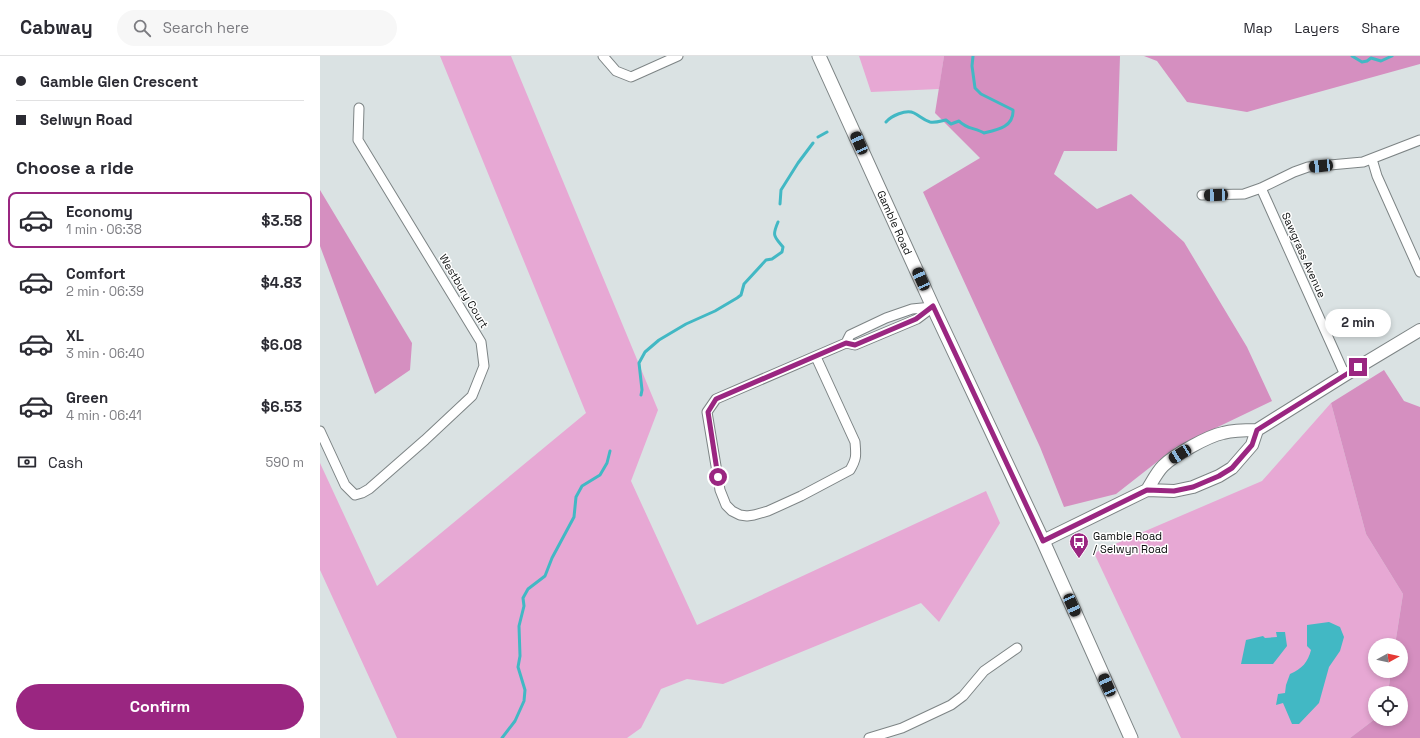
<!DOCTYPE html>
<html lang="en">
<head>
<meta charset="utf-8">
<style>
  body { margin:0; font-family:"Space Grotesk",sans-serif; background:#f7f7f7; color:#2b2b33; height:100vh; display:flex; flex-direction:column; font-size:15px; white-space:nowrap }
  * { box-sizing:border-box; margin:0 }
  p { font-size:13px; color:#7c7c81 }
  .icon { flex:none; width:22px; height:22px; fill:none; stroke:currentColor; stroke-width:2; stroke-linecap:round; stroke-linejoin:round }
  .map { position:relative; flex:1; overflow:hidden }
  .side { display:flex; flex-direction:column; background:#fff; width:320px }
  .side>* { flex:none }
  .hud { display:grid; align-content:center; height:88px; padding:0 16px; background:#fff }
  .needle { width:26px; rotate:82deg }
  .controls { position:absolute; left:1048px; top:582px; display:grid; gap:8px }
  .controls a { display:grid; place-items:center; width:40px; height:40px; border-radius:50%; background:#fff; box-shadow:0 2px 6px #0003; font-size:20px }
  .end { position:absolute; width:18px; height:18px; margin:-9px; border:5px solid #9a2681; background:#fff; box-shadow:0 0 0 2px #fff }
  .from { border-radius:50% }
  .bubble { position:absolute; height:28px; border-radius:14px; background:#fff; box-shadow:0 2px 6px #0003; font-size:13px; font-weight:600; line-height:28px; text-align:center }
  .car { position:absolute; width:12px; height:24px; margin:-12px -6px; border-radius:5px; box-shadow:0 0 3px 1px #0007; background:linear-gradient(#222 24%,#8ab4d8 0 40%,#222 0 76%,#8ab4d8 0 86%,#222 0) }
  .hud b { display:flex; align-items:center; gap:14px; height:38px; font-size:15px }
  .hud b+b { border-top:1px solid #e1e1e2 }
  .hud i { width:10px; height:10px; background:#2b2b33 }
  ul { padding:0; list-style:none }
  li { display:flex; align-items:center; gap:12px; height:56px; margin:0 8px 6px; padding:0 8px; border:2px solid transparent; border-radius:8px }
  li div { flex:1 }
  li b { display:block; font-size:15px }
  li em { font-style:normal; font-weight:600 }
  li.on { border-color:#9a2681 }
  li>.icon { width:36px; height:36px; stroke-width:1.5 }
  h2 { padding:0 16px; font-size:18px; line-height:48px }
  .pay { display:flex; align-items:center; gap:10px; height:44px; padding:0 16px; font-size:15px }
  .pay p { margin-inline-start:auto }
  .action { display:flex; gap:8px; margin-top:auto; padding:8px 16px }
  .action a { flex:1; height:46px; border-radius:24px; background:#9a2681; color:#fff; font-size:16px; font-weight:600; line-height:46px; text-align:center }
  header { display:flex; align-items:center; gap:24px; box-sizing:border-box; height:56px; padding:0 20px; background:#fff; border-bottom:1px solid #e1e1e2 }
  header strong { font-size:19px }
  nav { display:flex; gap:22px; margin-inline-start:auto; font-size:14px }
  .search { width:280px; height:36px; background:#f7f7f7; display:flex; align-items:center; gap:10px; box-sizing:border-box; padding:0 14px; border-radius:22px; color:#7c7c81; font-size:15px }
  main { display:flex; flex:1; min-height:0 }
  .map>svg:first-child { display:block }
  .green { fill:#e7a8d4 }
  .forest { fill:#d58fc0 }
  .water { fill:#42b8c4 }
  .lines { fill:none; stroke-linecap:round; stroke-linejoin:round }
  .stream { stroke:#42b8c4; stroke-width:3 }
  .minor-casing { stroke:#7d8485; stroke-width:11 }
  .tertiary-casing { stroke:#7d8485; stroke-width:14 }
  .secondary-casing { stroke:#7d8485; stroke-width:15 }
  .minor { stroke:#fff; stroke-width:9 }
  .tertiary { stroke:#fff; stroke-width:12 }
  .secondary { stroke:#fff; stroke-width:13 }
  .route { stroke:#9a2681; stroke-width:5 }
  .labels { text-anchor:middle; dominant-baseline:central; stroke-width:3; stroke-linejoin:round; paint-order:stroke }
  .street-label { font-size:11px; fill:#0a0d0d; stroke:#fff }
  .poi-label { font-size:11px; fill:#0a0d0d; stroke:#fff; text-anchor:start }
</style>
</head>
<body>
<header>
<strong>Cabway</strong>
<div class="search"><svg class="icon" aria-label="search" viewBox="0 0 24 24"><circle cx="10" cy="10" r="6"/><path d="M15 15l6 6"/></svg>Search here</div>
<nav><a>Map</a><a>Layers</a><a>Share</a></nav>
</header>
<main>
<section class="side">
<div class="hud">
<b><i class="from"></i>Gamble Glen Crescent</b>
<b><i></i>Selwyn Road</b>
</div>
<h2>Choose a ride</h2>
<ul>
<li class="on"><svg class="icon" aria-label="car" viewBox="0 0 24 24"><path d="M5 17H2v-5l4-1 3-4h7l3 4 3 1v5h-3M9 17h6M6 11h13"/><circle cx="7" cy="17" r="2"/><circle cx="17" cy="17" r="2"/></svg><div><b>Economy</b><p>1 min · 06:38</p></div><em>$3.58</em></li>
<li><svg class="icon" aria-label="car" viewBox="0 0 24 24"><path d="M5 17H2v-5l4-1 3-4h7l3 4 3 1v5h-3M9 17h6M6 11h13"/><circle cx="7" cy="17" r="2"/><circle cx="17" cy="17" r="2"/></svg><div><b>Comfort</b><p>2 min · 06:39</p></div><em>$4.83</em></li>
<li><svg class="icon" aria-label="car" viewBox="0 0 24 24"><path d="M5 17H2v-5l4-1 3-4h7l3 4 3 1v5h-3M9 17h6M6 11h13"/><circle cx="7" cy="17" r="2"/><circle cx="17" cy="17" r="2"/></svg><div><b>XL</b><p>3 min · 06:40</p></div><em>$6.08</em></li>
<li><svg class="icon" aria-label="car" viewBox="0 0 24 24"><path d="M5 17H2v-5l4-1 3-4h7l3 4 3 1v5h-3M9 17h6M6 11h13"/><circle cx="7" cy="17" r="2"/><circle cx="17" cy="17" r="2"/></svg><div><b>Green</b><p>4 min · 06:41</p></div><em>$6.53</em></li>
</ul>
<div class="pay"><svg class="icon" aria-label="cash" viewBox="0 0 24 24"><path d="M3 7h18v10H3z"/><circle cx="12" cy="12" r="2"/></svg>Cash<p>590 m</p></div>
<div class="action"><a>Confirm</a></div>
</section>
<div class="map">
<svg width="1100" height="682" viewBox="0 0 1100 682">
  <rect width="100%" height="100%" fill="#dae2e3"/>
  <!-- green -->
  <path class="green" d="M 120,0 L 191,0 L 338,354 L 311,425 L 377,569 L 666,435 L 680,467 L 619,566 L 601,547 L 403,628 L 367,623 L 341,633 L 321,672 L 307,682 L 77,682 L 0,514 L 0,407 L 57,530 L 266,357 Z
    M 539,0 L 624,0 L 619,33 L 551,36 Z
    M 1011,347 L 1046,478 L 1083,538 L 1075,589 L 1055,589 L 1055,615 L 1071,615 L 1068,637 L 1055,637 L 1055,663 L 1030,682 L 861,682 L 774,497 L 942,425 Z"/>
  <!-- forest -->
  <path class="forest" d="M 624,0 L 800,0 L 797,95 L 744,95 L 734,118 L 777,153 L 811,138 L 864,186 L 927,291 L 952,345 L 856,391 L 796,438 L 744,451 L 720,391 L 603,136 L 660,102 L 615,57 Z
    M 824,0 L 1100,0 L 1100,8 L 927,56 L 867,46 L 837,5 Z
    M 0,134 L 92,287 L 90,314 L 55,338 L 0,190 Z
    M 1064,314 L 1084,345 L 1100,351 L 1100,682 L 1030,682 L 1055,663 L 1081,663 L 1081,637 L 1068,637 L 1071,615 L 1081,615 L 1081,589 L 1075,589 L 1083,538 L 1046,478 L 1011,347 Z"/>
  <!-- water -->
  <path class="water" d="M 1009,566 L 1020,571 L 1024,581 L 1020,595 L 1009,611 L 999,647 L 979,668 L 972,668 L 963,647 L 956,649 L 958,638 L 965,637 L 966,629 L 970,618 C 982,613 988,606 991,594 L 987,590 L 987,569 Z
    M 956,576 L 965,576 L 967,590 L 953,608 L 921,608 L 926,584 L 943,580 L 945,582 L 957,581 Z"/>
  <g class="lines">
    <!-- stream -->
    <path class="stream" d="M 1032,0 L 1042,6 L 1047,5 L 1051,2 L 1061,5 L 1072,0
      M 566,66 C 571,60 586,53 594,57 C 600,60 603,64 610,66 C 615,67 621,65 626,64 L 631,68 L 639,65 C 646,73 656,72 664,77 C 677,74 694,71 693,54 L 661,38 L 655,32 L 652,10 L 653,0
      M 498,81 L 507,76
      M 460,148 L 461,134 L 478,107 L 493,87
      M 321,339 L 322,334 L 319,307 L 325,296 L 339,284 L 366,268 L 395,255 L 417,242 L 421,239 L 424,228 L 446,204 L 452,203 L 462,196 L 463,191 C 454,180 452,180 458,166
      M 182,682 L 195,665 L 204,645 L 205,634 L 198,611 L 200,600 L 199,570 L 204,550 L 203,542 L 208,533 L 225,520 L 232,502 L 254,461 L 256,441 L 262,430 L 280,419 L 287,407 L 290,395"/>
    <!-- minor casing -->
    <g class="minor-casing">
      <path id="minor" d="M 283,0 L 296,15 L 311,21 L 358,0
        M 1052,103 L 1057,120 L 1100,216
        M 941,132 L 1025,319
        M 882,139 L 924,138 L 941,132 L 974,116 L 988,111 L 1043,106 L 1100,84
        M 526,287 L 530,279 L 566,262 L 592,253 L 612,251
        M 496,301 L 535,386 C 536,399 537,402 530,414 L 481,440 L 448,455 L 434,459 L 427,460 L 420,459 L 412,455 L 406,449 L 400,434 L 387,356 L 396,343 L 526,287 L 535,289 L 597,263 L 613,251
        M 0,375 L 25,429 L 35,439 L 42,437 L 49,433 L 105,384 L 152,340 L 164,310 L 161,286 L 38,84 L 39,52
        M 549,682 L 582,672 L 631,649 L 643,640 L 664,615 L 697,592"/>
    </g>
    <!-- tertiary casing -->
    <g class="tertiary-casing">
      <path id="tertiary" d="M 827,434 C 832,426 837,416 843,410 C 854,399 888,380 903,377 C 914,374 925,374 937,374 L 1025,319 L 1100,274
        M 723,485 L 827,434 L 854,435 L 873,431 L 899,420 L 912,412 L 932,389 L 937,374"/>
    </g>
    <!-- secondary casing -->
    <g class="secondary-casing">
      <g id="secondary">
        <path id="s1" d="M 499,0 L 613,251 L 723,485 L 811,682"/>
      </g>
    </g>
    <!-- minor -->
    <use href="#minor" class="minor"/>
    <!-- tertiary -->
    <use href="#tertiary" class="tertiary"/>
    <!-- secondary -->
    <use href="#secondary" class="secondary"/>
  </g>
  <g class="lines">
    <!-- route -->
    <path class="route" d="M 398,421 L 388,356 L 396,343 L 526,287 L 535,289 L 596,263 L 613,250 L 723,485 L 827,434 L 854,435 L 873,431 L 899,420 L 912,412 L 932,389 L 937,374 L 1038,311"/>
  </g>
  <!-- icons -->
  <defs>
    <g id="bus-pin" transform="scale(1)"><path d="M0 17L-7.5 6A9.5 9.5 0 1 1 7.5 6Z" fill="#9a2681" stroke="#fff"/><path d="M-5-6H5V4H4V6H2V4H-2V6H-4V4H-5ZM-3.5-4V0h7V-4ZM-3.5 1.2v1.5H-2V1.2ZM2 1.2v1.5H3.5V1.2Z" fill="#fff"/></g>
  </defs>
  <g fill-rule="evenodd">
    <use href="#bus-pin" x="759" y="486"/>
  </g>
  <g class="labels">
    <!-- street labels -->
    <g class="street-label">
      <text stroke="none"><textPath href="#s1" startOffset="183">Gamble Road</textPath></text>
      <text transform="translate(984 199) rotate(66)">Sawgrass Avenue</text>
      <text transform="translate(144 235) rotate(59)">Westbury Court</text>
    </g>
    <!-- poi labels -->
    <g class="poi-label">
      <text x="773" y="480">Gamble Road<tspan x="773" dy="13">/ Selwyn Road</tspan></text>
    </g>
  </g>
</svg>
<div class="controls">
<a><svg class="needle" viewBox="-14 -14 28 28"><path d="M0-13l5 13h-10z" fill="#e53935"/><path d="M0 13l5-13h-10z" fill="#7c7c81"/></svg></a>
<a><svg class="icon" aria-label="locate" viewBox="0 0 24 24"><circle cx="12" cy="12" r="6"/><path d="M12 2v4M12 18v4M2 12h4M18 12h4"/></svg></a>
</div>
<i class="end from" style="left:398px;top:421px"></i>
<i class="end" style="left:1038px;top:311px"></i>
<div class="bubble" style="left:1005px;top:253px;width:66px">2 min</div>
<i class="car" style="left:539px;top:87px;rotate:336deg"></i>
<i class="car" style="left:1001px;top:110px;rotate:264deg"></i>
<i class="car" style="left:896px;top:139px;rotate:268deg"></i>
<i class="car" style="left:601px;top:223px;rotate:336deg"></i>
<i class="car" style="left:860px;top:398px;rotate:238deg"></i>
<i class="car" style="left:752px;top:549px;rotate:156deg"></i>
<i class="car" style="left:787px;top:629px;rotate:336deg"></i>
</div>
</main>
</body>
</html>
